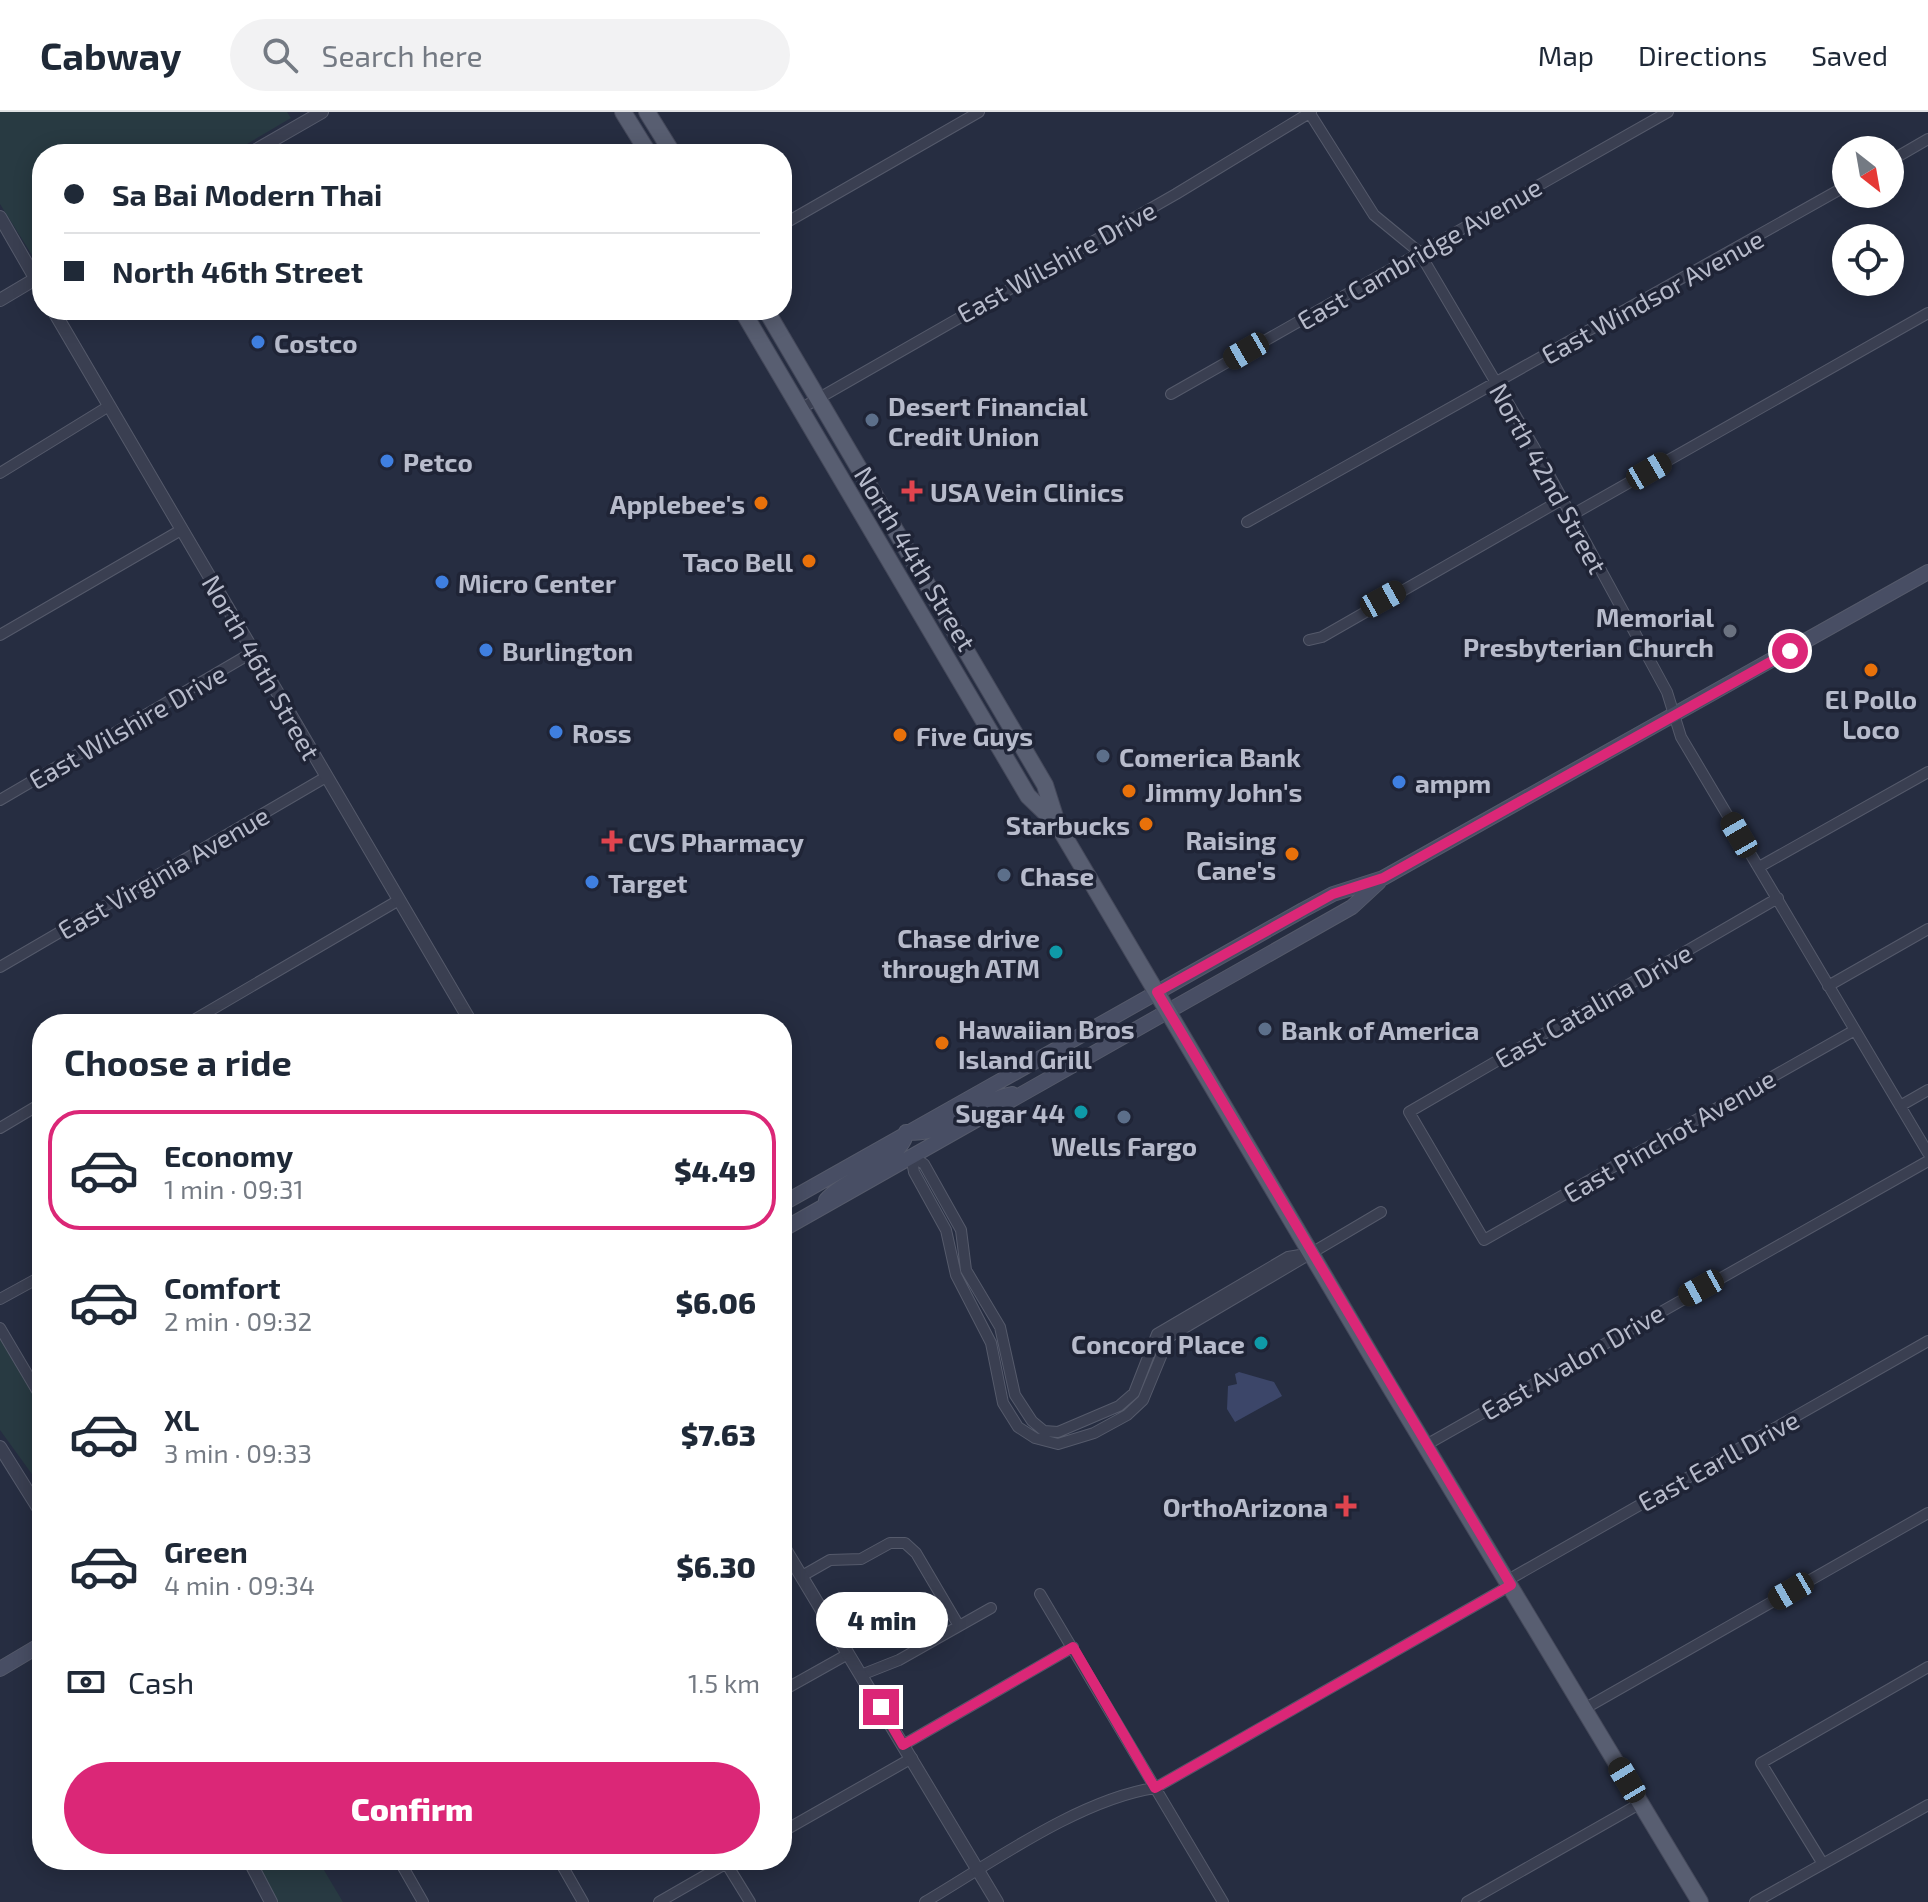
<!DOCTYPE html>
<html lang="en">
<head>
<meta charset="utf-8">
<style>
  body { margin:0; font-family:"Exo 2",sans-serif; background:#f2f2f3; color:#1f2937; height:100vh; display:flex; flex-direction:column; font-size:30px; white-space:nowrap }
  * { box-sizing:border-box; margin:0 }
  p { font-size:26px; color:#747a83 }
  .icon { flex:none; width:44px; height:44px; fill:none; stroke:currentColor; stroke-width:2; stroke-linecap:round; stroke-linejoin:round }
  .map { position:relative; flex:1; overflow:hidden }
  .sheet { position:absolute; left:32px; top:902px; width:760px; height:856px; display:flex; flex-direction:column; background:#fff; border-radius:32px; box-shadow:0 4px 20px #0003 }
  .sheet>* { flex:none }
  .guide { position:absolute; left:32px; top:32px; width:760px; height:176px; border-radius:32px; box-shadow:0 4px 20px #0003; display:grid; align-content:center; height:176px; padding:0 32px; background:#fff }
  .needle { width:52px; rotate:149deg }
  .controls { position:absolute; left:1832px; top:24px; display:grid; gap:16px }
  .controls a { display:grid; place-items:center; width:72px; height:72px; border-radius:50%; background:#fff; box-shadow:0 4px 20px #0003; font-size:40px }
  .end { position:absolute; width:36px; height:36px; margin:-18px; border:10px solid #db2777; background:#fff; box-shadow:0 0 0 4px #fff }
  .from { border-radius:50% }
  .bubble { position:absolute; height:56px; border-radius:28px; background:#fff; box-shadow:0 4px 20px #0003; font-size:26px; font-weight:800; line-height:56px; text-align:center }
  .car { position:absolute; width:24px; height:48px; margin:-24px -12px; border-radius:10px; box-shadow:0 0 6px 2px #0007; background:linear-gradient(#222 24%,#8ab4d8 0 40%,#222 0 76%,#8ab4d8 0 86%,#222 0) }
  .guide b { display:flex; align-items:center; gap:28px; height:76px; font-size:30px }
  .guide b+b { border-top:2px solid #e0e1e3 }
  .guide i { width:20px; height:20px; background:#1f2937 }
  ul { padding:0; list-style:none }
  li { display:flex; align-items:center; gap:24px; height:120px; margin:0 16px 12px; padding:0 16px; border:4px solid transparent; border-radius:32px }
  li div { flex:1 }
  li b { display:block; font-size:30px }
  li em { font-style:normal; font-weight:800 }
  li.active { border-color:#db2777 }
  li>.icon { width:72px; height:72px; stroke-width:1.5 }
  h2 { padding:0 32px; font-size:36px; line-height:96px }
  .pay { display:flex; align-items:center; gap:20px; height:88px; padding:0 32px; font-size:30px }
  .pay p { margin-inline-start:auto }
  .button { display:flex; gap:16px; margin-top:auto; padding:16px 32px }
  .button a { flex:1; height:92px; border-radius:48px; background:#db2777; color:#fff; font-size:32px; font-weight:800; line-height:92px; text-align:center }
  header { display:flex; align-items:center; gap:48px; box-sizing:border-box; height:112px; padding:0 40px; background:#fff; border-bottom:2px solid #e0e1e3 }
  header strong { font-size:38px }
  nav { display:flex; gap:44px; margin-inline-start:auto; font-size:28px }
  .search { width:560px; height:72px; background:#f2f2f3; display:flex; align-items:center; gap:20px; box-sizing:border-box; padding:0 28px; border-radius:44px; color:#747a83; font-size:30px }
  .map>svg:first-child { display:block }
  .green { fill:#283a42 }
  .water { fill:#3c4669 }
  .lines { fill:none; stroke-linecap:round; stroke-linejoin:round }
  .minor-casing { stroke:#555a6b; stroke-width:12 }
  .tertiary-casing { stroke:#555a6b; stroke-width:14 }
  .secondary-casing { stroke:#555a6b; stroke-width:16 }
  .primary-casing { stroke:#44485a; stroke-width:18 }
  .minor { stroke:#3a3f51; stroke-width:10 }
  .tertiary { stroke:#3a3f51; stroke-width:12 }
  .secondary { stroke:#484e64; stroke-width:14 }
  .primary { stroke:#585e71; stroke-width:16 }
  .route { stroke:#db2777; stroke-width:10 }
  .shop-dot { fill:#3f7fe0; stroke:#1f2436; stroke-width:3 }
  .service-dot { fill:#5c6f8a; stroke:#1f2436; stroke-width:3 }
  .health-dot { fill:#e0444e; stroke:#1f2436; stroke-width:3 }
  .food-dot { fill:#e8710a; stroke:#1f2436; stroke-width:3 }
  .worship-dot { fill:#6b7280; stroke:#1f2436; stroke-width:3 }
  .culture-dot { fill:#0f9aa8; stroke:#1f2436; stroke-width:3 }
  .labels { text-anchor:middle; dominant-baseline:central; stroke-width:7; stroke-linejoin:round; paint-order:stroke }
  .street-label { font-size:26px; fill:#b7bbcb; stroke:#1f2436 }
  .poi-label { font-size:26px; font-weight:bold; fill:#b7bbcb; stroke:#1f2436; text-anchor:start }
</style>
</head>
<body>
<header>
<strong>Cabway</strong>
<div class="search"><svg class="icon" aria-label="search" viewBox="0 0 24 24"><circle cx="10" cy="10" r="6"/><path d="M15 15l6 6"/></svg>Search here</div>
<nav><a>Map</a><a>Directions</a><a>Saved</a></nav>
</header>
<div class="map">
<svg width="1928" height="1790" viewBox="0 0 1928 1790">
  <rect width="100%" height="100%" fill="#262d41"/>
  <!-- green -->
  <path class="green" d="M 0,0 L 287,0 L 291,6 L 230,42 L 42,42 L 42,151 L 37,151 L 0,92 Z
    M 0,1225 L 42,1295 L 42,1376 L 0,1318 Z
    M 253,1748 L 318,1748 L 343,1790 L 277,1790 Z"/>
  <!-- water -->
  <path class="water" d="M 1239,1260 L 1274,1270 L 1282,1284 L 1235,1310 L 1227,1297 L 1228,1274 L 1237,1272 L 1235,1262 Z"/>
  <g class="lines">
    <!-- minor casing -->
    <g class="minor-casing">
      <path id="minor" d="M 1309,0 L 1374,103 L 1419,140 L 1534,335 L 1667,580 L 1681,625 L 1928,1041
        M 1890,49 L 1928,27
        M 782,113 L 979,0
        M 1171,282 L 1668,0
        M 800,297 L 1176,82 L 1311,0
        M 0,361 L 109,294
        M 1570,404 L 1928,201
        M 1247,410 L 1846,74
        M 0,523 L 181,418
        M 1309,528 L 1322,525 L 1561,388
        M 0,688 L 253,540
        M 1759,755 L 1928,660
        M 1778,786 L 1409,1000 L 1484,1128 L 1855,918
        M 0,855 L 326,665
        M 1828,874 L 1928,817
        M 187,912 L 399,788
        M 1900,994 L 1928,978
        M 0,1016 L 42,991
        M 911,1044 L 914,1060 L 946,1118 L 956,1163 L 991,1231 L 1003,1291 L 1018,1315 L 1035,1326 L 1058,1332 L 1094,1321 L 1127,1303 L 1143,1288 L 1169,1225 L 1381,1100
        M 911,1044 L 924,1052 L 961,1118 L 966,1158 L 1000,1215 L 1015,1283 L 1032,1309 L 1044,1319 L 1058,1320 L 1119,1294 L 1134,1281 L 1157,1222 L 1288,1145 L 1306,1142
        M 0,1187 L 42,1164
        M 0,1216 L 42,1287
        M 1426,1333 L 1928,1049
        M 802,1464 L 830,1448 L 861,1447 L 890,1431 L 905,1431 L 916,1441 L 959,1514
        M 1508,1468 L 1928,1229
        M 1040,1482 L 1223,1790
        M 861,1563 L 899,1548 L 991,1496
        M 782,1579 L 848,1542
        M 1584,1597 L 1928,1401
        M 903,1633 L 1073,1535
        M 782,1720 L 912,1646
        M 399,1748 L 423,1790
        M 559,1748 L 583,1790
        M 726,1751 L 750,1790
        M 1823,1752 L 1761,1651 L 1928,1555
        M 659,1790 L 732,1748
        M 925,1790 C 991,1751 1080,1687 1155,1676 L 1511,1473
        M 1467,1790 L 1641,1691
        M 1755,1790 L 1928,1693"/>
    </g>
    <!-- tertiary casing -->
    <g class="tertiary-casing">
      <path id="tertiary" d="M 249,42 L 322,0
        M 0,105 L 42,178
        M 0,188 L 42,163
        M 53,198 L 472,912
        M 0,1335 L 42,1402
        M 782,1432 L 997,1790
        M 249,1748 L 271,1790"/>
    </g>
    <!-- secondary casing -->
    <g class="secondary-casing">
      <path id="secondary" d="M 907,1020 C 944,1026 976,989 1012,982
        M 826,1088 C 844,1067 906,1046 906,1020
        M 782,1092 L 1303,798 L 1333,782 L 1383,766 L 1928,460
        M 782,1118 L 1352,795 L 1379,770
        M 0,1557 L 42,1532"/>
    </g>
    <!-- primary casing -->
    <g class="primary-casing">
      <path id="primary" d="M 623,0 L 649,42
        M 647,0 L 673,42
        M 742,198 L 1028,684 L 1057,712 L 1387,1270 L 1700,1790
        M 766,198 L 1045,673 L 1057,711"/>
    </g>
    <!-- minor -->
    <use href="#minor" class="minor"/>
    <!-- tertiary -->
    <use href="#tertiary" class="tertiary"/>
    <!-- secondary -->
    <use href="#secondary" class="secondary"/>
    <!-- primary -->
    <use href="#primary" class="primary"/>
  </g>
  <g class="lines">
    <!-- route -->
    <path class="route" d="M 881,1595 L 903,1633 L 1073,1535 L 1155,1676 L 1511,1473 L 1157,880 L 1333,782 L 1383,766 L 1790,539"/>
  </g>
  <!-- markers -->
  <g class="shop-dot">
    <circle cx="258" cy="230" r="8"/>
    <circle cx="387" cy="349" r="8"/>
    <circle cx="442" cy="470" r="8"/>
    <circle cx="486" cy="538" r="8"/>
    <circle cx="556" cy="620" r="8"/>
    <circle cx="1399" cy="670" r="8"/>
    <circle cx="592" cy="770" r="8"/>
  </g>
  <g class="service-dot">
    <circle cx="872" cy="308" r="8"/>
    <circle cx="1103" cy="644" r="8"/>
    <circle cx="1004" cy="763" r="8"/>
    <circle cx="1265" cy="917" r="8"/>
    <circle cx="1124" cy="1005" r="8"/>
  </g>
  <g class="health-dot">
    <path d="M908 367h8v8h8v8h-8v8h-8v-8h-8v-8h8z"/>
    <path d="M608 717h8v8h8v8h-8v8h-8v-8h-8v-8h8z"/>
    <path d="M1342 1382h8v8h8v8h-8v8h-8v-8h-8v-8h8z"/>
  </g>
  <g class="food-dot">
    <circle cx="761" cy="391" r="8"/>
    <circle cx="809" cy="449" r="8"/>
    <circle cx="1871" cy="558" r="8"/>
    <circle cx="900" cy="623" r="8"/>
    <circle cx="1129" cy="679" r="8"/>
    <circle cx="1146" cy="712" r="8"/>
    <circle cx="1292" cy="742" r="8"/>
    <circle cx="942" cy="931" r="8"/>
  </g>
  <circle class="worship-dot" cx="1730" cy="519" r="8"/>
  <g class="culture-dot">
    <circle cx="1056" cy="840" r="8"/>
    <circle cx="1081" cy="1000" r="8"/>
    <circle cx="1261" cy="1231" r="8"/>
  </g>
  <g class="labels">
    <!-- street labels -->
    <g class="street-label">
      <text transform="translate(1419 141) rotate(-30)">East Cambridge Avenue</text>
      <text transform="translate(1056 149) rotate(-29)">East Wilshire Drive</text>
      <text transform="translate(1652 184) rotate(-29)">East Windsor Avenue</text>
      <text transform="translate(1549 366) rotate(61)">North 42nd Street</text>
      <text transform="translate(916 446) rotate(59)">North 44th Street</text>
      <text transform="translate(262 555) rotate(60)">North 46th Street</text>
      <text transform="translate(127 614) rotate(-30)">East Wilshire Drive</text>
      <text transform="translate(163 760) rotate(-30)">East Virginia Avenue</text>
      <text transform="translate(1593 893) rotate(-30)">East Catalina Drive</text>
      <text transform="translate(1669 1023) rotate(-30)">East Pinchot Avenue</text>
      <text transform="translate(1572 1249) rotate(-30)">East Avalon Drive</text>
      <text transform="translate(1718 1348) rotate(-29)">East Earll Drive</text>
    </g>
    <!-- poi labels -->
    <g class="poi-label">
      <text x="274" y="230">Costco</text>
      <text x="888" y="293">Desert Financial<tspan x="888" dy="30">Credit Union</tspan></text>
      <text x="403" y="349">Petco</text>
      <text x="930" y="379">USA Vein Clinics</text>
      <text x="745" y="391" text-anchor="end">Applebee's</text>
      <text x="793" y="449" text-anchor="end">Taco Bell</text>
      <text x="458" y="470">Micro Center</text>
      <text x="1714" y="504" text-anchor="end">Memorial<tspan x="1714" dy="30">Presbyterian Church</tspan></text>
      <text x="502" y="538">Burlington</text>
      <text x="1871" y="586" text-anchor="middle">El Pollo<tspan x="1871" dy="30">Loco</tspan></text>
      <text x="572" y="620">Ross</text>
      <text x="916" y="623">Five Guys</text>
      <text x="1119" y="644">Comerica Bank</text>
      <text x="1415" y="670">ampm</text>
      <text x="1145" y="679">Jimmy John's</text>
      <text x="1130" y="712" text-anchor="end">Starbucks</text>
      <text x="1276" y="727" text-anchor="end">Raising<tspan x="1276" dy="30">Cane's</tspan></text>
      <text x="628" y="729">CVS Pharmacy</text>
      <text x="1020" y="763">Chase</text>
      <text x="608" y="770">Target</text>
      <text x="1040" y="825" text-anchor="end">Chase drive<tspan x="1040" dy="30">through ATM</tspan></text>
      <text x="958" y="916">Hawaiian Bros<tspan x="958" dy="30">Island Grill</tspan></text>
      <text x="1281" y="917">Bank of America</text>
      <text x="1065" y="1000" text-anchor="end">Sugar 44</text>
      <text x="1124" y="1033" text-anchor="middle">Wells Fargo</text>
      <text x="1245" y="1231" text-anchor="end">Concord Place</text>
      <text x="1328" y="1394" text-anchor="end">OrthoArizona</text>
    </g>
  </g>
</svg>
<div class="controls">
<a><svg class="needle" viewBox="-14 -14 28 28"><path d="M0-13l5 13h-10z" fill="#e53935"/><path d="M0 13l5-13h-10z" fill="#747a83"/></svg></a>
<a><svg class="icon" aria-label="locate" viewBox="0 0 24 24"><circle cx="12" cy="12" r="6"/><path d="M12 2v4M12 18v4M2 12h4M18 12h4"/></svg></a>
</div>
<i class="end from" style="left:1790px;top:539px"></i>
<i class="end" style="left:881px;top:1595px"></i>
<div class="bubble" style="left:816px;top:1480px;width:132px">4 min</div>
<i class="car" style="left:1246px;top:239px;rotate:240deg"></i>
<i class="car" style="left:1649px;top:359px;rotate:60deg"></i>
<i class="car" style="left:1383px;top:487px;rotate:61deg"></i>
<i class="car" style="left:1739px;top:723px;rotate:330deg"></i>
<i class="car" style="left:1701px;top:1176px;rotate:241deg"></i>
<i class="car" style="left:1791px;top:1479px;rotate:240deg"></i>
<i class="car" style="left:1627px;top:1668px;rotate:329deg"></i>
<div class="guide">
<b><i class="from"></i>Sa Bai Modern Thai</b>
<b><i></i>North 46th Street</b>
</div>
<section class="sheet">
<h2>Choose a ride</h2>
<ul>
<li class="active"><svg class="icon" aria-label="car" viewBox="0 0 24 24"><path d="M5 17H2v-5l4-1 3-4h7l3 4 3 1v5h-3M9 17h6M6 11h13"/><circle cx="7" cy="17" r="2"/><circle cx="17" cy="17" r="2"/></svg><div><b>Economy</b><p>1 min · 09:31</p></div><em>$4.49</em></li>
<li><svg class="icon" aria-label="car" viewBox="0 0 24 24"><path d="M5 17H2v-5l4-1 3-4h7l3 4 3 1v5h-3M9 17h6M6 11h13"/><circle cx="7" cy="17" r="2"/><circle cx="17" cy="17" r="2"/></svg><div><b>Comfort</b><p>2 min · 09:32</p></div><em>$6.06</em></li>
<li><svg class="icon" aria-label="car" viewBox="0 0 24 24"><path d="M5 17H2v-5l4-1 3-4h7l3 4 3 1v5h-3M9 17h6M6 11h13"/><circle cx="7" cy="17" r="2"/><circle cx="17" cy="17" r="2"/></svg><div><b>XL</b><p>3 min · 09:33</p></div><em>$7.63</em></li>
<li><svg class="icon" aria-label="car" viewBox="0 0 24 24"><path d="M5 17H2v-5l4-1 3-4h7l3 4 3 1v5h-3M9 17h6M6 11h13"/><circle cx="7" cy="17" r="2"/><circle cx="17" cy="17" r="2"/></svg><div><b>Green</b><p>4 min · 09:34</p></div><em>$6.30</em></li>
</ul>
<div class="pay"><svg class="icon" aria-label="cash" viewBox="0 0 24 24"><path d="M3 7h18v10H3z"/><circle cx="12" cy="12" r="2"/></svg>Cash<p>1.5 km</p></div>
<div class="button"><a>Confirm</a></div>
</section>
</div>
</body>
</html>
